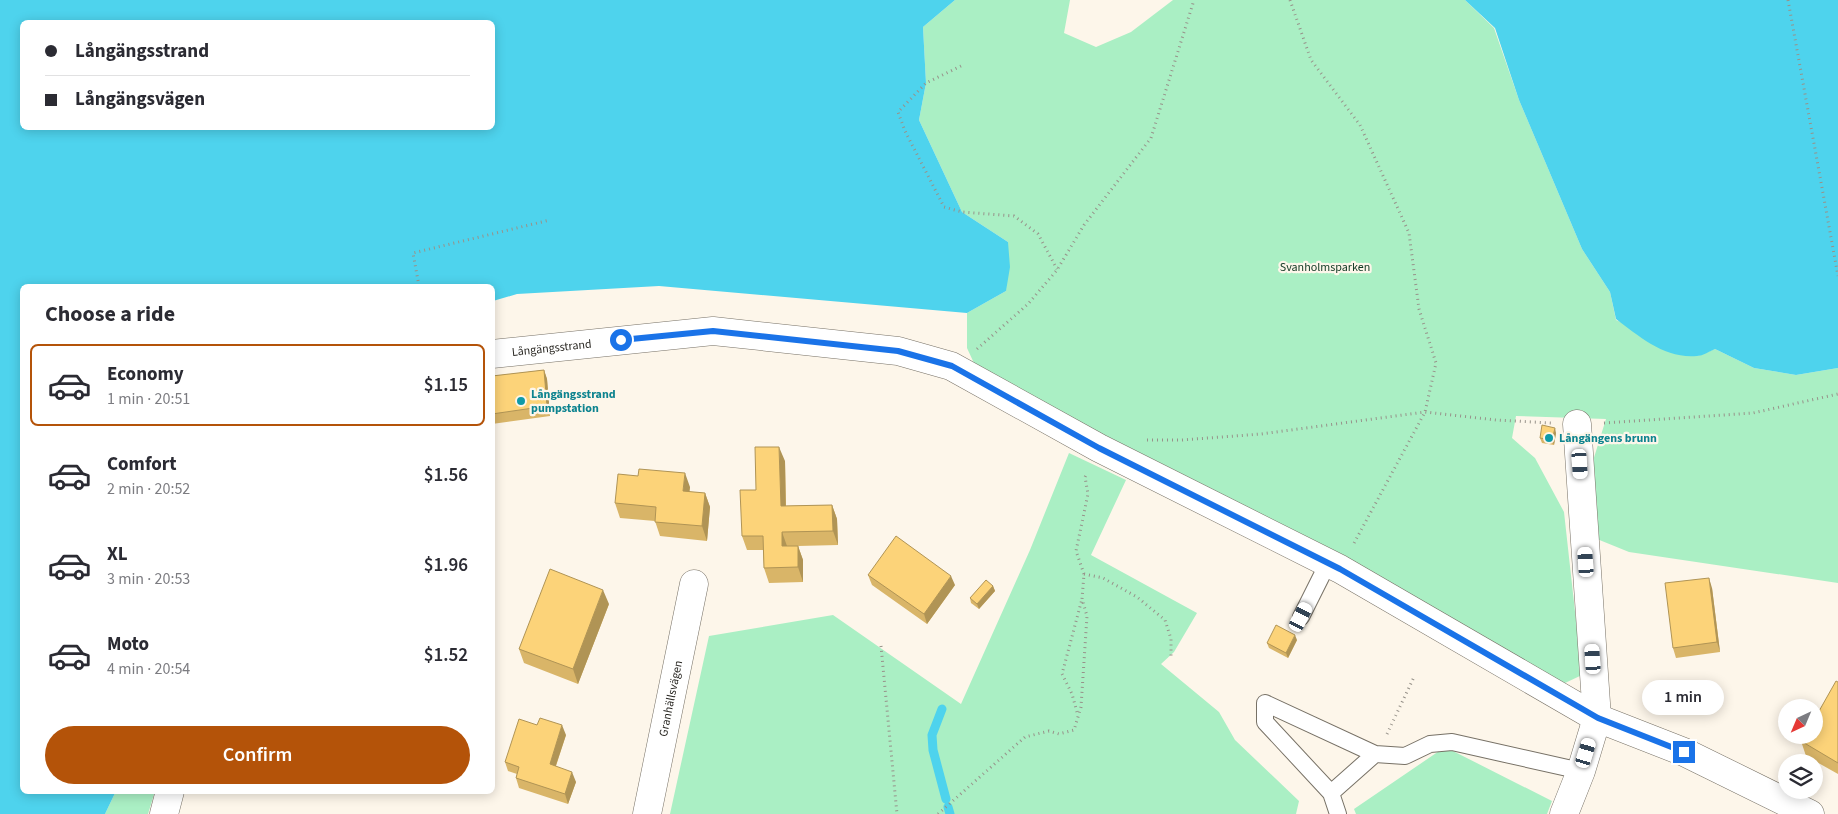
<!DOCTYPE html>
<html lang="en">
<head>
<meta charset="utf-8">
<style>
  body { margin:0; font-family:"Source Sans 3",sans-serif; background:#f2f2f3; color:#2b2b33; height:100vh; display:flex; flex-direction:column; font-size:19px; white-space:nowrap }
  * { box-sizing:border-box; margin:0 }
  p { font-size:16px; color:#7c7c81 }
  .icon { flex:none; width:28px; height:28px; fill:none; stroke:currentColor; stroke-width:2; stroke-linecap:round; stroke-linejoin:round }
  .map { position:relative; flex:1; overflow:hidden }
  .panel { position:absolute; left:20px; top:284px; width:475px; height:510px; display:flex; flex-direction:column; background:#fff; border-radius:8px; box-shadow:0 2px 12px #0003 }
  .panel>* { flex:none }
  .banner { position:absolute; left:20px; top:20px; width:475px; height:110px; border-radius:8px; box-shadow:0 2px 12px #0003; display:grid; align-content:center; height:110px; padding:0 25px; background:#fff }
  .needle { width:32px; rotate:224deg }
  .controls { position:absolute; left:1778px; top:699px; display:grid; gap:10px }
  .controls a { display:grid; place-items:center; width:45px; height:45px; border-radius:50%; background:#fff; box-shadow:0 2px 12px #0003; font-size:25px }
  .end { position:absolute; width:22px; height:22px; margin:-11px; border:6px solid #1a73e8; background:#fff; box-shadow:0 0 0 2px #fff }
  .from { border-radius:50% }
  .bubble { position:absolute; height:35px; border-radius:18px; background:#fff; box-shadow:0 2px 12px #0003; font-size:16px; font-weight:600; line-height:35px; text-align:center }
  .car { position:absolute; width:15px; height:30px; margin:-15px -8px; border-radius:6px; box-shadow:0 0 4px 1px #0007; background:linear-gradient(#fff 24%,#345 0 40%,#fff 0 76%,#345 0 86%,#fff 0) }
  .banner b { display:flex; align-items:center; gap:18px; height:48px; font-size:19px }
  .banner b+b { border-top:1px solid #e1e1e2 }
  .banner i { width:12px; height:12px; background:#2b2b33 }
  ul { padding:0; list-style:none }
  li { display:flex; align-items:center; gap:15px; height:82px; margin:0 10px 8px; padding:0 15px; border:2px solid transparent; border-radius:8px }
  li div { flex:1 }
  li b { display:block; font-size:19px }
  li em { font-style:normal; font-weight:600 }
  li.active { border-color:#b45309 }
  li>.icon { width:45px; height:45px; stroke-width:1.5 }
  h2 { padding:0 25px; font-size:22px; line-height:60px }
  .button { display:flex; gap:10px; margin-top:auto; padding:10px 25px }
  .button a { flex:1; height:58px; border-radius:30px; background:#b45309; color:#fff; font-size:20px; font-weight:600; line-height:58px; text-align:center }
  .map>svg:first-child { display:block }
  .green { fill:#aaefc4 }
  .water { fill:#4ed3ed; fill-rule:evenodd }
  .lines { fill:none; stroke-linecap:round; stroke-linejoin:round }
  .stream { stroke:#4ed3ed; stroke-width:9 }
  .lane-casing { stroke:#777166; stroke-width:18 }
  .street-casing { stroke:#777166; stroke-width:29 }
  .path { stroke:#97928a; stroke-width:3; stroke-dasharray:1 4; stroke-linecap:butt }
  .lane { stroke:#fff; stroke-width:16 }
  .street { stroke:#fff; stroke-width:28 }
  .wall { fill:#d9b568 }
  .shaded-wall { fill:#b09455 }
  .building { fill:#fcd379; stroke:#b09455 }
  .route { stroke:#1a73e8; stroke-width:6 }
  .culture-dot { fill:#0f9aa8; stroke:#fdf6ea; stroke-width:2 }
  .labels { text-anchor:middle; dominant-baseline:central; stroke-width:4.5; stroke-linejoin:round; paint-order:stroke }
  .park-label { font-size:12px; fill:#0e3621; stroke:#fdf6ea }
  .street-label { font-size:12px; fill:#282621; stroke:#fdf6ea }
  .culture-label { font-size:12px; font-weight:bold; fill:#0d838f; stroke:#fdf6ea; text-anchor:start }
</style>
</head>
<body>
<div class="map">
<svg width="1838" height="814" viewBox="0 0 1838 814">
  <rect width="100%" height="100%" fill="#fdf6ea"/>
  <!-- green -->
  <path class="green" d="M 955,0 L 1070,0 L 1064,33 L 1096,47 L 1131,32 L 1173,0 L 1465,0 L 1494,28 L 1519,100 L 1582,249 L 1610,292 L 1616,320 L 1698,356 L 1715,349 L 1754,368 L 1796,375 L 1838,368 L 1838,583 L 1629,552 L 1597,539 L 1582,496 L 1606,419 L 1516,416 L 1512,438 L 1535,458 L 1564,512 L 1582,675 L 1565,683 L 979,374 L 967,348 L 967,313 L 1006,291 L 1008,242 L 962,212 L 919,120 L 926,83 L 923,27 Z
    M 1069,453 L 1126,480 L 1091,555 L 1197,613 L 1174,652 L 1161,664 L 1219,712 L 1235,740 L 1299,801 L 1296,814 L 670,814 L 709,636 L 833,615 L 961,704 L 1030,550 Z
    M 1445,747 L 1552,801 L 1547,814 L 1356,814 L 1354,809 Z
    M 116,791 L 155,791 L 148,814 L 105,814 Z"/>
  <!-- water -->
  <path class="water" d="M 0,0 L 955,0 L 923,27 L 926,83 L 919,120 L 962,212 L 1008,242 L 1010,267 L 1006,291 L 967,313 L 659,286 L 517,294 L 493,301 L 492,286 L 22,286 L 22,791 L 116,791 L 105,814 L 0,814 ZM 22,22 L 492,22 L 492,128 L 22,128 Z
    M 1465,0 L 1838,0 L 1838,368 L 1796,375 L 1754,368 L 1715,349 C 1710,351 1703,356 1697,356 C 1665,359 1640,337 1616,319 L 1610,292 L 1582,249 L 1519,100 L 1495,28 Z"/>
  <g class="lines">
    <!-- stream -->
    <path class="stream" d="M 942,709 L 932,735 L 933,750 L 946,799
      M 948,807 L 950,814"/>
    <!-- lane casing -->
    <g class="lane-casing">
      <path id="lane" d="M 1301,617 L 1328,563
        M 1331,793 L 1375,754
        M 1338,814 L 1331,793 L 1265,722 L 1265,703 L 1375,754 L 1405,756 L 1430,744 L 1452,742 L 1581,771"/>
    </g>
    <!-- street casing -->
    <g class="street-casing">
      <g id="street">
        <path id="s1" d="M 492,354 L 713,331 L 898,351 L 951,366 L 1099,448 L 1340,569 L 1597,718 L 1684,752 L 1810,814"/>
        <path d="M 164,814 L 170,791"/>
        <path id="s2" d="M 647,814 L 694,584"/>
        <path d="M 1564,814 L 1581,771 L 1597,718 L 1577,424"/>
      </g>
    </g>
    <!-- path -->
    <path class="path" d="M 1290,0 L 1311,60 L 1360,125 L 1409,233 L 1419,309 L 1436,363 L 1425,412 L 1353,545
      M 1788,0 L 1838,276
      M 961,66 L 926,83 L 898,112 L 905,131 L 944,207 L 962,212 L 1014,216 L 1038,234 L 1057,269
      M 419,286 L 413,253 L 550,220
      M 977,349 L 1028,304 L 1057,270 L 1084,225 L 1151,138 L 1194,0
      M 1604,423 L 1753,413 L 1838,394
      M 1147,440 L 1182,440 L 1261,434 L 1425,412 L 1496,420 L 1551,423
      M 1084,574 L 1103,578 L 1137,597 L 1165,620 L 1171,639 L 1171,657
      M 881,646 L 897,814
      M 1077,712 L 1072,694 L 1062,674 L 1082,599
      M 1387,734 L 1414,677
      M 938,814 L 1025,737 L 1049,731 L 1059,734 L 1074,730 L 1081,707 L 1087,616 L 1082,599 L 1084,574 L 1076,551 L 1088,494 L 1085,477 L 1087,473"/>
    <!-- lane -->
    <use href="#lane" class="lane"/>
    <!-- street -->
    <use href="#street" class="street"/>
  </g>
  <!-- wall -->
  <path class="wall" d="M 544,370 L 547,379 L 550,416 L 492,424 L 492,376 Z
    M 1556,433 L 1554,445 L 1542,443 L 1540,438 Z
    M 785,461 L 786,506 L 832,505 L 837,519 L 838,545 L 798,546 L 803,560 L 803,582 L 769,583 L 764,568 L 763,550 L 747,550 L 742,536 L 756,490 Z
    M 690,487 L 689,492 L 705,493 L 710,507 L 707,541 L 660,536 L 655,521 L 620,518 L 615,503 Z
    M 868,575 L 955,585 L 927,624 L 872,585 Z
    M 993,586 L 995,591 L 979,609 L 971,603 L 970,598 Z
    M 1712,588 L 1720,652 L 1676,658 L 1673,648 Z
    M 609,604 L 578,684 L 524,663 L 519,649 Z
    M 1297,640 L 1288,658 L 1269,648 L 1267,643 Z
    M 1838,682 L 1838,774 L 1806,756 L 1801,741 Z
    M 566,735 L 556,766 L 576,782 L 568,804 L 519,788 L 516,778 L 517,774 L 508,771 L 505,762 Z"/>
  <!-- shaded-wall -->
  <path class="shaded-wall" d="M 544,370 L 547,379 L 550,416 L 547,406 Z
    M 1555,428 L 1556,433 L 1554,445 L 1552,440 Z
    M 779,447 L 785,461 L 786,520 L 781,506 Z
    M 685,473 L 690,487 L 688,505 L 683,491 Z
    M 705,493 L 710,507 L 707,541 L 702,526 Z
    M 832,505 L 837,519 L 838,545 L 833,531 Z
    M 782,532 L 787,546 L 782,546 Z
    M 798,546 L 803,560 L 803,582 L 798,567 Z
    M 951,576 L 955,585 L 927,624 L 924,614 Z
    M 1709,578 L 1712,588 L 1720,652 L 1717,642 Z
    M 993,586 L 995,591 L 979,609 L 977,604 Z
    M 603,590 L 609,604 L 578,684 L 573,669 Z
    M 1295,635 L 1297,640 L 1288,658 L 1286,653 Z
    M 562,725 L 566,735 L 553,774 L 550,764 Z
    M 572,772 L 576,782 L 568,804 L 565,794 Z"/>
  <!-- building -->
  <path class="building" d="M 544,370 L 547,406 L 492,414 L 492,376 Z
    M 1542,425 L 1555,428 L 1552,440 L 1540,438 Z
    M 755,447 L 779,447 L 781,506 L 832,505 L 833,531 L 782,532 L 782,546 L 798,546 L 798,567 L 764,568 L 763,536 L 742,536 L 740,490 L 756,490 Z
    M 639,469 L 685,473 L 683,491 L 705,493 L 702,526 L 655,522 L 656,507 L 615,503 L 618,474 L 638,476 Z
    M 896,536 L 951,576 L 924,614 L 868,575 Z
    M 550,569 L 603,590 L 573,669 L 519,649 Z
    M 1709,578 L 1717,642 L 1673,648 L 1665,583 Z
    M 986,580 L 993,586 L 977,604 L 970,598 Z
    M 1276,625 L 1295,635 L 1286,653 L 1267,643 Z
    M 1836,681 L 1838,682 L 1838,763 L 1801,741 L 1805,735 L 1814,735 L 1814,720 Z
    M 540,718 L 562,725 L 550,764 L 572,772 L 565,794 L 516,778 L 519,767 L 505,762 L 519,719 L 537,725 Z"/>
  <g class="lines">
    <!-- route -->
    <path class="route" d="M 621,340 L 713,331 L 898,351 L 952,366 L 1099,448 L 1340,569 L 1598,718 L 1684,752"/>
  </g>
  <!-- markers -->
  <g class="culture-dot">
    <circle cx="521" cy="401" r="5"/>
    <circle cx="1549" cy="438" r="5"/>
  </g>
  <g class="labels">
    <!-- park labels -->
    <g class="park-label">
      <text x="1325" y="267">Svanholmsparken</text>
    </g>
    <!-- street labels -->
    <g class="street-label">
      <text stroke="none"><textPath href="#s1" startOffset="60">Långängsstrand</textPath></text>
      <text stroke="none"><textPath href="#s2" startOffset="118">Granhällsvägen</textPath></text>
    </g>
    <!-- culture labels -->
    <g class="culture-label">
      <text x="531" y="394">Långängsstrand<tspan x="531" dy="14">pumpstation</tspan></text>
      <text x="1559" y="438">Långängens brunn</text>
    </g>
  </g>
</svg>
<div class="controls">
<a><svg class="needle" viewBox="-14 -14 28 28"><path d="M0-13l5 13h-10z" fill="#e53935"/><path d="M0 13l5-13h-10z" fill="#7c7c81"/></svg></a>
<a><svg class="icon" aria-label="layers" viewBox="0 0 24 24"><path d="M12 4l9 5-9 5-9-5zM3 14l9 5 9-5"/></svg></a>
</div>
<i class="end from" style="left:621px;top:340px"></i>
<i class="end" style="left:1684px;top:752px"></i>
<div class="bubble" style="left:1642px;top:680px;width:82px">1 min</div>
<i class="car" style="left:1580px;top:464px;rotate:176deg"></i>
<i class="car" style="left:1586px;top:562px;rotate:356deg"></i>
<i class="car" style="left:1301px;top:617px;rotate:27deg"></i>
<i class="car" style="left:1593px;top:659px;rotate:356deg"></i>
<i class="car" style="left:1586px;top:753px;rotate:17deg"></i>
<div class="banner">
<b><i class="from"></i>Långängsstrand</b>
<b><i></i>Långängsvägen</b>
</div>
<section class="panel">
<h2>Choose a ride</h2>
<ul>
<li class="active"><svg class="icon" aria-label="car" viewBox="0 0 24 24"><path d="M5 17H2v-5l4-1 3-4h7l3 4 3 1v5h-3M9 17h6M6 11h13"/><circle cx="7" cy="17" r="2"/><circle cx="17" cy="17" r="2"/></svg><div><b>Economy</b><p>1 min · 20:51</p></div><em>$1.15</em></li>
<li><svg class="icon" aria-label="car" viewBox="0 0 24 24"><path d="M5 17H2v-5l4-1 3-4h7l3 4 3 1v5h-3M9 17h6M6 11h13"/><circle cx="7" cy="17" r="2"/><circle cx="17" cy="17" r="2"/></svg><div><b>Comfort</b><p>2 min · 20:52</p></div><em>$1.56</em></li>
<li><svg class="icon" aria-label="car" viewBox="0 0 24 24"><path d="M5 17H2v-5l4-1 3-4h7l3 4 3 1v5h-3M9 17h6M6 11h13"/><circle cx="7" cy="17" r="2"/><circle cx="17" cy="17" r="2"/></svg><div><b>XL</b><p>3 min · 20:53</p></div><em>$1.96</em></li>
<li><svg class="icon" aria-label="car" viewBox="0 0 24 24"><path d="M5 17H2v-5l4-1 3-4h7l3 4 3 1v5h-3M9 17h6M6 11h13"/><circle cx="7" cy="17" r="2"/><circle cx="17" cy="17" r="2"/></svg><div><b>Moto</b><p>4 min · 20:54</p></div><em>$1.52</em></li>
</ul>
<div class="button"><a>Confirm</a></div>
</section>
</div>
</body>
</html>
